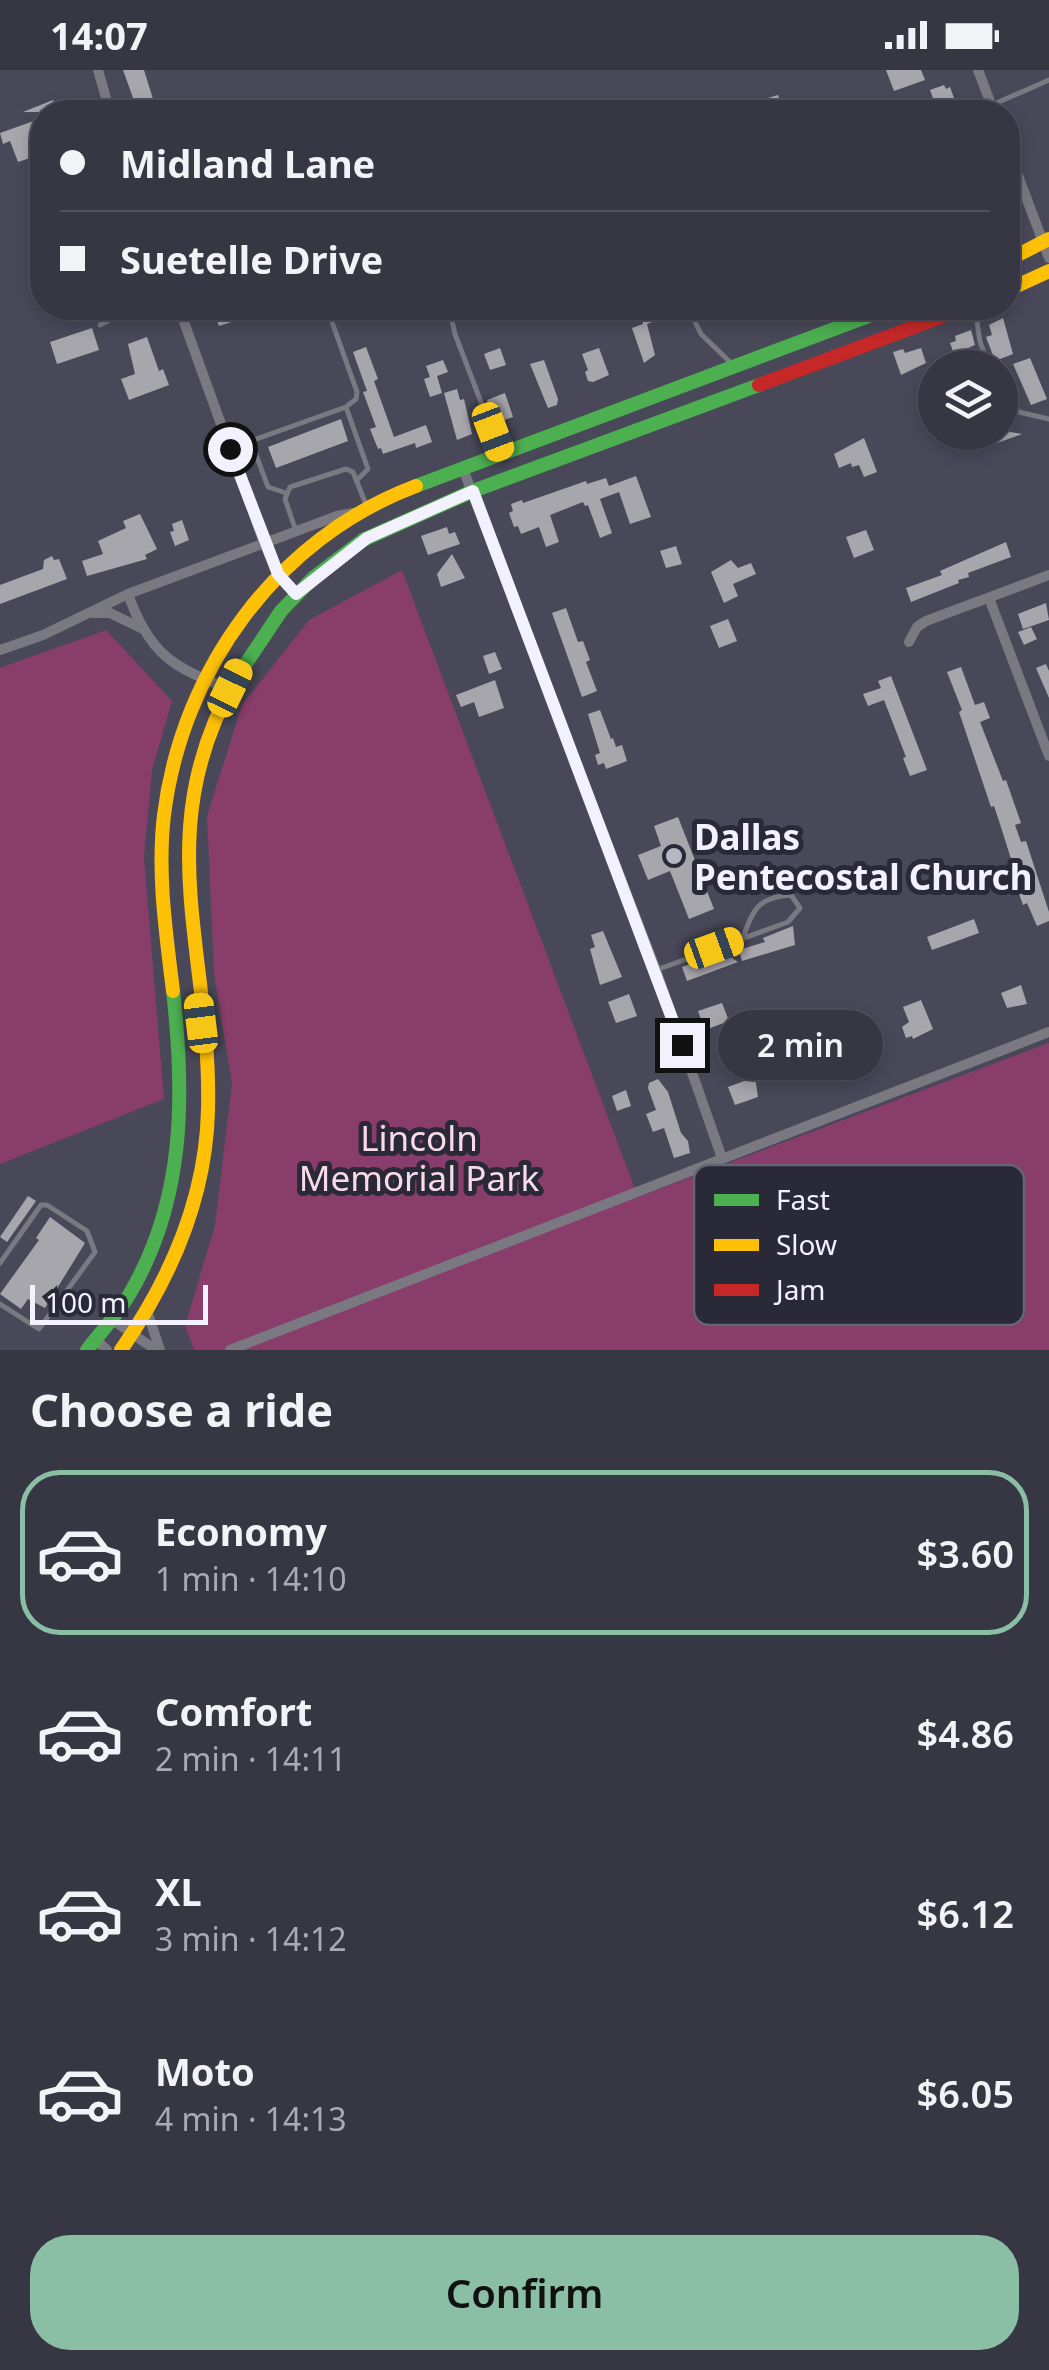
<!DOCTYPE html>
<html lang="en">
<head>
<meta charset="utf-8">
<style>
  body { margin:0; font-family:"Noto Sans",sans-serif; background:#42414e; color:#f1f3f6; height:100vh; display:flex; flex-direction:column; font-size:38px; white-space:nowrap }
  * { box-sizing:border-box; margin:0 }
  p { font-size:32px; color:#aaabb2 }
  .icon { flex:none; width:55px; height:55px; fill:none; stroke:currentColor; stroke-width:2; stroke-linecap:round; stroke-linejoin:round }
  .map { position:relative; height:1280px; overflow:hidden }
  .side { display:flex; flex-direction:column; background:#373643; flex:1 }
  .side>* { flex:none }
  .guide { position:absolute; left:30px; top:30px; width:990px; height:220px; border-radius:40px; box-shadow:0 5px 15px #0003,0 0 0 2px #51505c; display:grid; align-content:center; height:220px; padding:0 30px; background:#373643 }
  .fabs { position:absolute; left:918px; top:280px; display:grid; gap:20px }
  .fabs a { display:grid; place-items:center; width:100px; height:100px; border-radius:50%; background:#373643; box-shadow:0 5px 15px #0003,0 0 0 2px #51505c; font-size:50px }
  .scale { position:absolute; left:30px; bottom:25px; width:178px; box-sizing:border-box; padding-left:10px; border:5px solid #f2f1fd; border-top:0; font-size:28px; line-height:35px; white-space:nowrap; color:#f2f1fd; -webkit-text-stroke:8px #2a2938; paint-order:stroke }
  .end { position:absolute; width:45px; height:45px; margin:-22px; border:12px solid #f2f1fd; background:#111; box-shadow:0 0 0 5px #111 }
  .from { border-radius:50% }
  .bubble { position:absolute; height:70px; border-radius:35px; background:#373643; box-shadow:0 5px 15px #0003,0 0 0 2px #51505c; font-size:32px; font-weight:600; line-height:70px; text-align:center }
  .car { position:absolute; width:30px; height:60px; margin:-30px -15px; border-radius:12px; box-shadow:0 0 8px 2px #0007; background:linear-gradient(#f5c518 24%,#345 0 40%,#f5c518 0 76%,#345 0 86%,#f5c518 0) }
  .guide b { display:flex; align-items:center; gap:35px; height:95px; font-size:38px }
  .guide b+b { border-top:2px solid #51505c }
  .guide i { width:25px; height:25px; background:#f1f3f6 }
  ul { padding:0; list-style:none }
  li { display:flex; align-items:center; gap:30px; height:165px; margin:0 20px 15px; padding:0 10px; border:5px solid transparent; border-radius:40px }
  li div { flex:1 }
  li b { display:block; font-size:38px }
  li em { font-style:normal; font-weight:600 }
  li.active { border-color:#8abfa5 }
  li>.icon { width:90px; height:90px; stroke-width:1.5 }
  h2 { padding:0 30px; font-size:45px; line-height:120px }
  .button { display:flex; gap:20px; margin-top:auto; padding:20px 30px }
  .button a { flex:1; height:115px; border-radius:40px; background:#8abfa5; color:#111; font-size:40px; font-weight:600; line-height:115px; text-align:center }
  .status { display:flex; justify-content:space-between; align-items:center; height:70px; padding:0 50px; background:#373643; direction:ltr }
  .status svg { height:28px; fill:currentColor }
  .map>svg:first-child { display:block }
  .green { fill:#883d6a }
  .building { fill:#a8a6ad }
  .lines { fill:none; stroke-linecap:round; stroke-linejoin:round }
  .lane { stroke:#7a7982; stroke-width:5 }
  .street { stroke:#7a7982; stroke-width:10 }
  .fast { stroke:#4caf50; stroke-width:14 }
  .slow { stroke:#ffc107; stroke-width:14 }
  .jam { stroke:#c62828; stroke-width:14 }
  .route { stroke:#f2f1fd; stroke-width:12 }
  .poi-dot { fill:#b7b6c4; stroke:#2a2938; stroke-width:4 }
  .labels { text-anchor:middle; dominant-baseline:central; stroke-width:10; stroke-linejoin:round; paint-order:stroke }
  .poi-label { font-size:35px; font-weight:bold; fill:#f2f1fd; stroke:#2a2938; text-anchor:start }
  .park-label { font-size:35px; fill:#f9dae9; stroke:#2a2938 }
  .key { fill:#2a2938; stroke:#666573; stroke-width:2.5 }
  .key-label { font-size:28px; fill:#f2f1fd }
</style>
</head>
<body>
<div class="status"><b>14:07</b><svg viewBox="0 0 49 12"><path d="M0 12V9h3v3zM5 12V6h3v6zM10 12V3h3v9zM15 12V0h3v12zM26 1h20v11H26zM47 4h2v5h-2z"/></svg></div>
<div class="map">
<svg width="1049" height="1280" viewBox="0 0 1049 1280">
  <rect width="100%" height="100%" fill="#494859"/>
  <!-- green -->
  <path class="green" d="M 402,500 L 638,1127 L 1049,973 L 1049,1280 L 194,1280 L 185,1256 L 215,1155 L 232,1013 L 214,903 L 207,746 L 242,635 L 309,550 Z
    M 106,560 L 172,631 L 152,700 L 144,788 L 164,1029 L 0,1094 L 0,598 Z"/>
  <!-- building -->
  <path class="building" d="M 123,0 L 144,0 L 157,42 L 142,42 L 137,39 Z
    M 886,0 L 921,0 L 925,10 L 894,21 Z
    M 944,15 L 946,19 L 950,17 L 959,42 L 938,42 L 930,20 Z
    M 778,25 L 784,42 L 728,42 L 728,40 Z
    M 53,30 L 57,42 L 23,42 Z
    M 42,48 L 42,84 L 18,92 L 10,71 L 3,74 L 0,63 Z
    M 233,238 L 238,250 L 219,256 L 214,244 Z
    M 655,241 L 658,250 L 647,254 L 655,285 L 644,293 L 632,258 L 643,254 L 641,246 Z
    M 1003,248 L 1013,284 L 995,291 L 986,267 L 992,265 L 989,255 Z
    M 92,258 L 99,280 L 57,294 L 50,272 Z
    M 971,260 L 975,275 L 954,284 L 950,273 L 956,271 L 955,266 Z
    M 147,267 L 159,301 L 163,299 L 169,315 L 129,330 L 121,309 L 135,304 L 128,274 Z
    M 366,277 L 378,309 L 374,311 L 394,367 L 426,355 L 432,372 L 416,378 L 415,373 L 383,384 L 381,378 L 378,379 L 370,359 L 376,357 L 363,322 L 367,321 L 353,282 Z
    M 500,278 L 506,295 L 490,300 L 484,284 Z
    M 599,278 L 609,305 L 593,312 L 588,311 L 585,302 L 588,300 L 582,284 Z
    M 921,278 L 926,293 L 901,305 L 893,282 L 903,279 L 905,283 Z
    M 1030,288 L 1047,329 L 1031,335 L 1013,294 Z
    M 443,290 L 448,302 L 437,306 L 442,323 L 430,327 L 424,309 L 430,307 L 426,296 Z
    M 544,290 L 558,329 L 557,335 L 548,338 L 530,294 Z
    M 457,319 L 460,330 L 464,329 L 472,364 L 457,370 L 444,323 Z
    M 505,323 L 513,347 L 496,353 L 487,330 Z
    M 1001,338 L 1010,362 L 1022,364 L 986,377 L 981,362 L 1000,362 Z
    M 341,349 L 348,371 L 276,398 L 268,377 Z
    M 864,368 L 877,402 L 864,407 L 859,395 L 852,397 L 851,393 L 839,398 L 834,384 Z
    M 636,406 L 651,447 L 630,454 L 619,422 L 600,429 L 612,463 L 600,468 L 588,435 L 585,436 L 583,432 L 550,445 L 559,472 L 546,477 L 539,457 L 521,464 L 518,456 L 514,457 L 509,443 L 513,441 L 511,434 L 522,430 L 523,433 L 586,411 L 587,414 L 606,408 L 609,416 Z
    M 140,444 L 157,479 L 145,485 L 147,489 L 87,506 L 82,491 L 103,484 L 98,471 L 126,458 L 123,451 Z
    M 182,450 L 189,470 L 175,476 L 170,462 L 174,461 L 172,454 Z
    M 447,457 L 449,464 L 455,462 L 460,474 L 428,485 L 421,466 Z
    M 866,460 L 874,480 L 854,488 L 846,467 Z
    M 1006,472 L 1011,487 L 968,503 L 969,507 L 958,510 L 959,513 L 911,532 L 906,518 L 942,505 L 940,501 Z
    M 676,476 L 682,494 L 666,498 L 660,481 Z
    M 452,484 L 465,508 L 441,517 L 437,504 Z
    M 52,486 L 54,490 L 59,489 L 67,509 L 0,534 L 0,515 L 43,499 L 44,490 Z
    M 731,490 L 738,498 L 751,493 L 756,504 L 733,514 L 738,526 L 724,533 L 711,502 Z
    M 1046,533 L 1049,550 L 1023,559 L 1018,544 Z
    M 566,538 L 578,572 L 583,571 L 590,590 L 586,592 L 597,621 L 582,627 L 552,543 Z
    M 728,549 L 737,571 L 719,578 L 710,556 Z
    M 1031,557 L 1037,569 L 1024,575 L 1018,562 Z
    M 495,582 L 502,599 L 489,604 L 483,586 Z
    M 1046,594 L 1049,601 L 1049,628 L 1036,598 Z
    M 961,597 L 975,635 L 984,632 L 990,648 L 980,652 L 1003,711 L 1006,710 L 1021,753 L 1015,755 L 1021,772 L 1026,771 L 1049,842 L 1049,851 L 1037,856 L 1027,833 L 1023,835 L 1014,810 L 1017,808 L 1000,754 L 994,736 L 991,737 L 959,642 L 962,640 L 947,602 Z
    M 891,606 L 927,700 L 910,706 L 903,688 L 906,687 L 884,630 L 868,636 L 863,624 L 881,618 L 878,611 Z
    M 495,610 L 504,638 L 479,647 L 474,632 L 461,637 L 456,625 Z
    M 600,640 L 611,669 L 613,668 L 616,677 L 622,675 L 627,691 L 606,699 L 604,693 L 598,695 L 595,685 L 600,683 L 588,644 Z
    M 678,747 L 714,839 L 689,849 L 670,801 L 648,810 L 638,785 L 661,776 L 654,756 Z
    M 974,849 L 979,863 L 932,880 L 927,867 Z
    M 793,856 L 795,875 L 742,891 L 739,880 L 765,872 L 763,868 Z
    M 603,861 L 622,907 L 600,915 L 590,879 L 595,877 L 591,865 Z
    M 723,882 L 738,892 L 687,911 L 682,897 Z
    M 1021,915 L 1027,934 L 1007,938 L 1001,923 Z
    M 629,924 L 637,946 L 616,953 L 608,932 Z
    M 921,930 L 933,959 L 913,969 L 912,966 L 906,968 L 902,957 L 909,952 L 903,937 Z
    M 722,933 L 729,951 L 705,960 L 698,941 Z
    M 780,946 L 782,954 L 786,952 L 787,955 L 797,951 L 799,957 L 812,952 L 817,966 L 794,974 L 800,991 L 784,996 L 768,950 Z
    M 755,1007 L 758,1027 L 735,1035 L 728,1017 Z
    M 658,1009 L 668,1022 L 681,1063 L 688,1071 L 690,1083 L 674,1088 L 664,1058 L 653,1062 L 646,1044 L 656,1040 L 648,1018 L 649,1013 Z
    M 626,1020 L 631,1036 L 617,1041 L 612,1026 Z
    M 28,1126 L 36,1131 L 7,1172 L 0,1167 Z
    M 50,1147 L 85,1173 L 45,1238 L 28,1229 L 21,1239 L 0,1224 L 39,1170 L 36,1168 Z"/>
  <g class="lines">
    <!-- lane -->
    <path class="lane" d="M 994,34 L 1049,10
      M 646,35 L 649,42
      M 327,238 L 357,322 L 356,329 L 346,337
      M 449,238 L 455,264 L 500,382
      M 688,238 L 701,264 L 732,294
      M 975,238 L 980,272 L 990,298
      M 100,255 L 131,238
      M 1000,315 L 1019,342 L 1049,349
      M 286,423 L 268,417 L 251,371 L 346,337 L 368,399 L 357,410
      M 296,461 L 285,429 L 290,417 L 346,399 L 353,402 L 365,432
      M 659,899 L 788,852 L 800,838 L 791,825 C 758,827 754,839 743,867
      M 0,1193 L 41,1135 L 47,1135 L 87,1161 L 95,1182 L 39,1259 L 0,1234"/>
    <!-- street -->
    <path class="street" d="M 98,0 L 110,42
      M 978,0 L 994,42
      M 1008,79 L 1049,188
      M 179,238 L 264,473 L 278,504 L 296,524
      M 463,399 L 656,900 L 722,1088
      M 128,524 C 149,583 172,598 229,618
      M 989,528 L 1049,686
      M 92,543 L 110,543 L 141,558
      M 909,572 L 917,557 L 926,551 L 1049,505
      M 0,580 L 43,565 L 128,524 L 337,446 L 353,443
      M 147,1241 L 160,1280
      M 111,1249 L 156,1280
      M 95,1269 L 107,1280
      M 230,1280 L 1049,962"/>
    <!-- fast -->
    <path class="fast" d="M 416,416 L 890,238
      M 237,607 L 281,541 L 313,508 L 363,470 L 473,421 L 759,315
      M 87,1280 C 101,1262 117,1245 129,1225 C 185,1131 185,1026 173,921"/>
    <!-- slow -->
    <path class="slow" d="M 1008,190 L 1049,169
      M 1008,220 L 1049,201
      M 173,921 C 166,863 157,803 164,745 C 182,600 277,468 416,416
      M 121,1280 C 171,1208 206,1129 208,1040 C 212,881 147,761 237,607"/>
    <!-- jam -->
    <path class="jam" d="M 759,315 L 965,238"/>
  </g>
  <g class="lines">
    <!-- route -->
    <path class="route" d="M 230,379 L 278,504 L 296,524 L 367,468 L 473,421 L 682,975"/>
  </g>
  <!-- markers -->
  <circle class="poi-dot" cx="674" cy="786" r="10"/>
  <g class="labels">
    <!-- poi labels -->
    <g class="poi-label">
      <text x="694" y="766">Dallas<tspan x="694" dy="40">Pentecostal Church</tspan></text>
    </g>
    <!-- park labels -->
    <g class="park-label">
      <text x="419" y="1067">Lincoln<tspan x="419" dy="40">Memorial Park</tspan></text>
    </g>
  </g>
  <!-- legend -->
  <rect x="694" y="1095" width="330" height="160" rx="15" class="key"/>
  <rect x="714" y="1124" width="45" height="12" fill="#4caf50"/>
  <rect x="714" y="1169" width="45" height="12" fill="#ffc107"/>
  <rect x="714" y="1214" width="45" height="12" fill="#c62828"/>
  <g class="key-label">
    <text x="776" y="1140">Fast</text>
    <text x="776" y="1185">Slow</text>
    <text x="776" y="1230">Jam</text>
  </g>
</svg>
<div class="fabs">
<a><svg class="icon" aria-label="layers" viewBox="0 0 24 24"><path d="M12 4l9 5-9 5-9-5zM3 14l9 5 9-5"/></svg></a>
</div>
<div class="scale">100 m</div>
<i class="end from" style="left:230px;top:379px"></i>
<i class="end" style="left:682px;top:975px"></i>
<div class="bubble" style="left:718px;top:940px;width:165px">2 min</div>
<i class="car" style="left:493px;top:362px;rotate:159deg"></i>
<i class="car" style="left:230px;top:618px;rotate:26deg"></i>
<i class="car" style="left:714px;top:878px;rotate:70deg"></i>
<i class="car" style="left:201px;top:953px;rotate:353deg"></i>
<div class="guide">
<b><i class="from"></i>Midland Lane</b>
<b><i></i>Suetelle Drive</b>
</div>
</div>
<section class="side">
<h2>Choose a ride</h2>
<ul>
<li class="active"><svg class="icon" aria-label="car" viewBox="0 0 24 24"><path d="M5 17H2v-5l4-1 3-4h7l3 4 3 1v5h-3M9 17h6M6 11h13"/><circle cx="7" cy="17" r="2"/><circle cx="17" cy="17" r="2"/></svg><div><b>Economy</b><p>1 min · 14:10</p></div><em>$3.60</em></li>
<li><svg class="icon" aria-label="car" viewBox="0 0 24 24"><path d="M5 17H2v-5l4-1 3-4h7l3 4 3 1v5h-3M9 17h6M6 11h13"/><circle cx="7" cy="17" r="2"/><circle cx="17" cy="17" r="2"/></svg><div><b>Comfort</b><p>2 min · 14:11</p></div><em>$4.86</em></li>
<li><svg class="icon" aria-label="car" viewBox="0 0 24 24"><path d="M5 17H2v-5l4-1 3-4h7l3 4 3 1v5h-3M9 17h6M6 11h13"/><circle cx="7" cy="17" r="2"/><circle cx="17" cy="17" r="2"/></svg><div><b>XL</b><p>3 min · 14:12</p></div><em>$6.12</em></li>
<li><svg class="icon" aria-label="car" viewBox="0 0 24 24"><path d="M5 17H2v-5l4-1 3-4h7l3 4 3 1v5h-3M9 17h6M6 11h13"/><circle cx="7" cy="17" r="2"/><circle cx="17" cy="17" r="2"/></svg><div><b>Moto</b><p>4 min · 14:13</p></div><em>$6.05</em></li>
</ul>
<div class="button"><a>Confirm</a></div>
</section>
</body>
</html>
